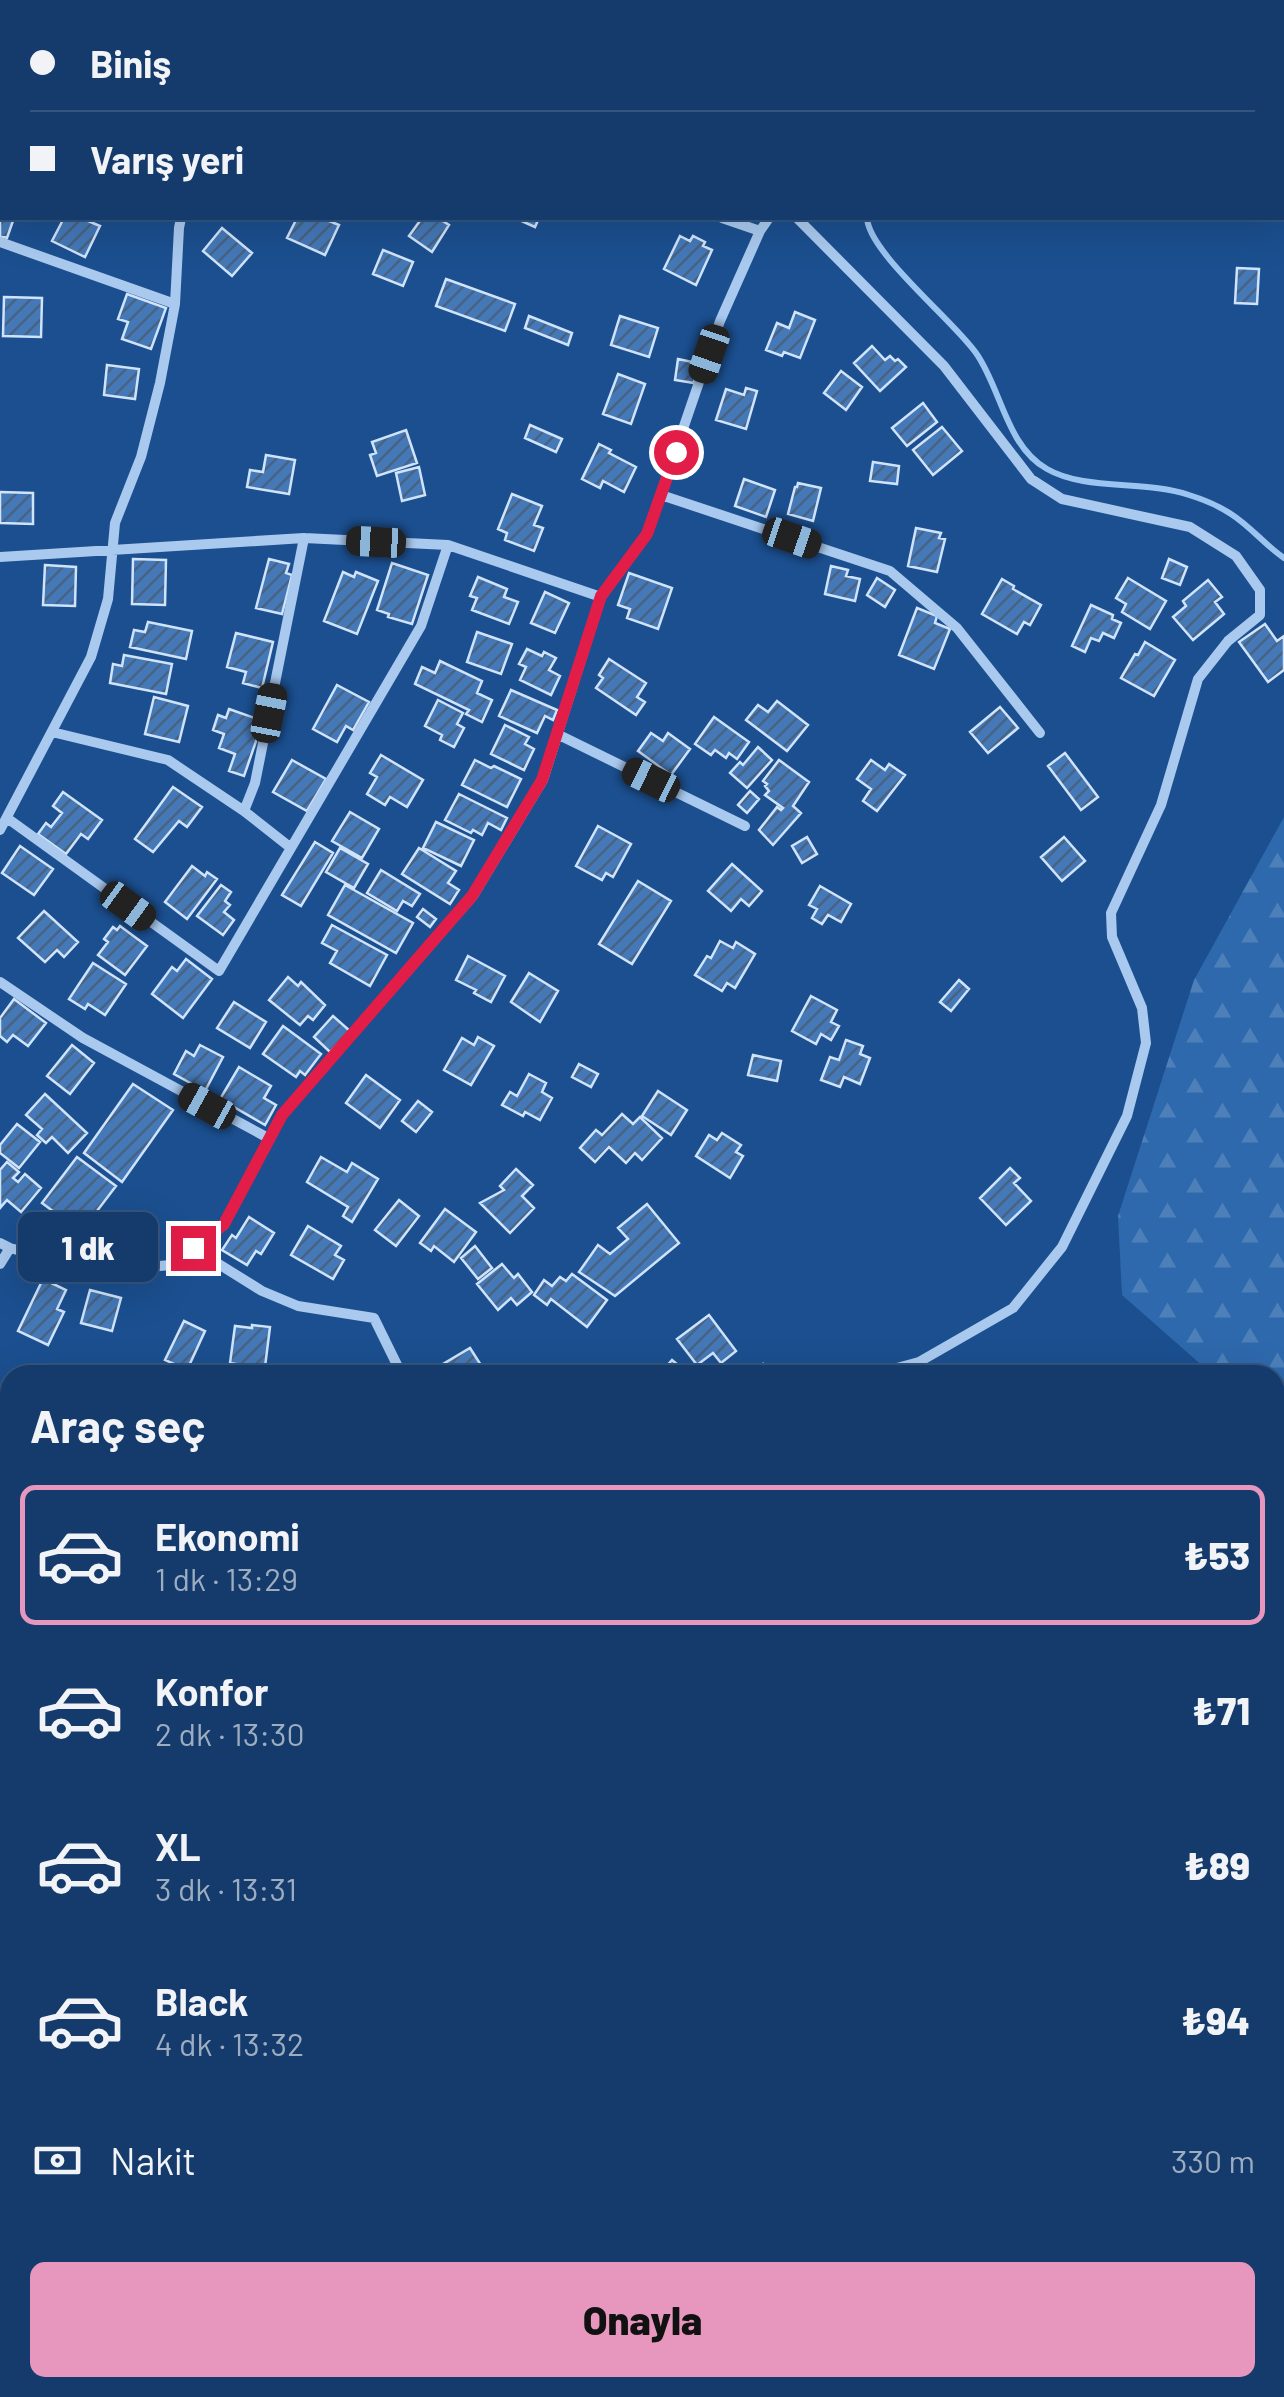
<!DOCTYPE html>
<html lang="tr">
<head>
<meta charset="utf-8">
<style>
  body { margin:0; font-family:Barlow,sans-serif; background:#214673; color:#f1f3f6; height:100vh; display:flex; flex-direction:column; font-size:38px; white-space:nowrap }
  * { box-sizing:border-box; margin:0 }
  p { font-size:32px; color:#9dadc1 }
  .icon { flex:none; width:55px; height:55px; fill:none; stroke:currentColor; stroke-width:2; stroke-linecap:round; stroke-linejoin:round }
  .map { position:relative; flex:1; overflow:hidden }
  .details { position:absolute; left:0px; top:1365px; width:1285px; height:1032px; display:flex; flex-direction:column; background:#143b6b; border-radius:30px 30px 0 0; box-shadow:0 10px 40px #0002,0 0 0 2px #33557e }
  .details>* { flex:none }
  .top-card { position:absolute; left:0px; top:0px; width:1285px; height:220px; box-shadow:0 10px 40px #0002,0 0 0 2px #33557e; display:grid; align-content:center; height:220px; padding:0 30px; background:#143b6b }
  .end { position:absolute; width:45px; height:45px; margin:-22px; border:12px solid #e11d48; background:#fff; box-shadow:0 0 0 5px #fff }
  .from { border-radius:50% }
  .bubble { position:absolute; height:70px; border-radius:15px; background:#143b6b; box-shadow:0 10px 40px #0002,0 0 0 2px #33557e; font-size:32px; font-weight:800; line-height:70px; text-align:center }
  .car { position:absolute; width:30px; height:60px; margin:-30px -15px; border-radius:12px; box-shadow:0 0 8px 2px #0007; background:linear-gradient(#222 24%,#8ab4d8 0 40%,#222 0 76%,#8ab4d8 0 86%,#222 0) }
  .top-card b { display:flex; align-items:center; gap:35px; height:95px; font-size:38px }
  .top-card b+b { border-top:2px solid #33557e }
  .top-card i { width:25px; height:25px; background:#f1f3f6 }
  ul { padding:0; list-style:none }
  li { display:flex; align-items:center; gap:30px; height:140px; margin:0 20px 15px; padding:0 10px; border:5px solid transparent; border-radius:15px }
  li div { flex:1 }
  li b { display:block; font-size:38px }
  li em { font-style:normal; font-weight:800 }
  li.current { border-color:#e797bd }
  li>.icon { width:90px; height:90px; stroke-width:1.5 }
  h2 { padding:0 30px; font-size:45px; line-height:120px }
  .pay { display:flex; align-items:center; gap:25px; height:110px; padding:0 30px; font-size:38px }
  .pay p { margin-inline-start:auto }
  .button { display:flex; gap:20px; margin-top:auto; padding:20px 30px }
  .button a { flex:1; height:115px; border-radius:15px; background:#e797bd; color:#111; font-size:40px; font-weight:800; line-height:115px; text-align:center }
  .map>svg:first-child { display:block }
  .forest { fill:url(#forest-firs) }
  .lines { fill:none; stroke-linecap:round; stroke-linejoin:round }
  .stream { stroke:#9cc4f0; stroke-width:6 }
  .building { fill:url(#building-hatch); stroke:#cfe3fa; stroke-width:2.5 }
  .minor { stroke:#a9c9ee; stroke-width:10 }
  .route { stroke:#e11d48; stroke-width:12 }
</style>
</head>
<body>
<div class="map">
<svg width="1284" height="2397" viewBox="0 0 1284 2397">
  <defs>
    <pattern id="forest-firs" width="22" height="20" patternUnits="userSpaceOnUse" patternTransform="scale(2.5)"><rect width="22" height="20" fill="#2e69ad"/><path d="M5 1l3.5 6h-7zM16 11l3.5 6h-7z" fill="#4d80b9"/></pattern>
    <pattern id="building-hatch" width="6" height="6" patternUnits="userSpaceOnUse" patternTransform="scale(2.5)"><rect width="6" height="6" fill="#4478b7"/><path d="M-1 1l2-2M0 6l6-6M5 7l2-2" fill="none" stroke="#486282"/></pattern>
  </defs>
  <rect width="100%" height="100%" fill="#1b4f8f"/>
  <!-- forest -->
  <path class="forest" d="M 1284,817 L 1284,1440 L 1275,1432 L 1275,1375 L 1213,1375 L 1122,1295 L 1118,1216 L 1194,980 Z
    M 1275,2099 L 1284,2100 L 1284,2258 L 1275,2254 Z
    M 397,2388 L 608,2388 L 616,2397 L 400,2397 Z"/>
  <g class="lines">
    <!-- stream -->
    <path class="stream" d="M 838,0 L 838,2
      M 867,218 C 869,253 954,321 976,353 C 1001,388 1006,446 1047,469 C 1085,491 1145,480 1189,495 C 1202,499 1219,506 1231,514 C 1250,526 1265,545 1284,558
      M 0,1887 L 10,1887"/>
  </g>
  <!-- building -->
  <path class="building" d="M 67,0 L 111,0 L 112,2 L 68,2 Z
    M 436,0 L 475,0 L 474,2 L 435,2 Z
    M 2,203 L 2,218 L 14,218 L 7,238 L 0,236 L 0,206 Z
    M 64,218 L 81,218 L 100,226 L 85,257 L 52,241 Z
    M 297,218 L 322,218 L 339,225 L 325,255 L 287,238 Z
    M 422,218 L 438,218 L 449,225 L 432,252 L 409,236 Z
    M 515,218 L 539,218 L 535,227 Z
    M 222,228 L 252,253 L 232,276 L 203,251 Z
    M 680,236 L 690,241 L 693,236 L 705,242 L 703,246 L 712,250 L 696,285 L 664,269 Z
    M 383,250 L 413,262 L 403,286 L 373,274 Z
    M 1237,268 L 1259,269 L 1257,304 L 1235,303 Z
    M 446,279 L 515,304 L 505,331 L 436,306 Z
    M 127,294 L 166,308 L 151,349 L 122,339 L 128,322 L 118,319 Z
    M 4,297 L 42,298 L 41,337 L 3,336 Z
    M 795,312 L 815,320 L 800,358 L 784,352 L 782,356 L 766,350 L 777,323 L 789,328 Z
    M 529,316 L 572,333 L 568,345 L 525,328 Z
    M 620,316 L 658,328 L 649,357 L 611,345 Z
    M 872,346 L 885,360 L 890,356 L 895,361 L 898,359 L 906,367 L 880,391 L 854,363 Z
    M 678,359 L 697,363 L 694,383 L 675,380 Z
    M 107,365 L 139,369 L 135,399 L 104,395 Z
    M 841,371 L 862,387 L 846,410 L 824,393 Z
    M 618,374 L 645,384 L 631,424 L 603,414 Z
    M 746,388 L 757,391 L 746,429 L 716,420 L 726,389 L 744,395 Z
    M 923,403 L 937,422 L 907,446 L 892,428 Z
    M 530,425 L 562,439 L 556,452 L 525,438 Z
    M 942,427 L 962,451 L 933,475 L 913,450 Z
    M 406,430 L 417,463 L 377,476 L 370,455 L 376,453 L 372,442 Z
    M 599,444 L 611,450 L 609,453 L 636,467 L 624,492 L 603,481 L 600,488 L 582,479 Z
    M 266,455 L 295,460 L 289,494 L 247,487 L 250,470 L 263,472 Z
    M 873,462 L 899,466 L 897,484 L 870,481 Z
    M 419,467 L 425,495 L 402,501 L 396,473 Z
    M 744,479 L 775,490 L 766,517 L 735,506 Z
    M 798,483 L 821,488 L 813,521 L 788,514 L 795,487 L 797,487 Z
    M 0,492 L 33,493 L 33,524 L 0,523 Z
    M 512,494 L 542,506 L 534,525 L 543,528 L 534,551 L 505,540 L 507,533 L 498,529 Z
    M 916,528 L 941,533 L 939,538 L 945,539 L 937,572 L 908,566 Z
    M 133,559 L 166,560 L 165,605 L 132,604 Z
    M 269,559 L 289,564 L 286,573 L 292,575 L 282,614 L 256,608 Z
    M 1169,559 L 1187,567 L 1180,585 L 1162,578 Z
    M 392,563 L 428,575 L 412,624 L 388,617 L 389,614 L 377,610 Z
    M 45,565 L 76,567 L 75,606 L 43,605 Z
    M 831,566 L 848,570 L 846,576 L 860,579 L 855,601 L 825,594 Z
    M 343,572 L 354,577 L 356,572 L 378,581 L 357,634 L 324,621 Z
    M 629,573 L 672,588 L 658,629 L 627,618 L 630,609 L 618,605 Z
    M 478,577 L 507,589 L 504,597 L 518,602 L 509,624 L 472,610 L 477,598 L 470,596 Z
    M 877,578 L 895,590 L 885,607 L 867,595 Z
    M 1128,578 L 1166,601 L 1150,629 L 1122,612 L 1126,604 L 1116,598 Z
    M 1002,579 L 1014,586 L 1013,589 L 1041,605 L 1030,625 L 1024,622 L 1017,634 L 982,614 Z
    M 1208,580 L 1222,597 L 1215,602 L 1224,614 L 1193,640 L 1173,617 L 1186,606 L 1183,601 Z
    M 545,592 L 569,603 L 555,633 L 531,623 Z
    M 1091,605 L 1113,615 L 1112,619 L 1121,623 L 1114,638 L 1103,633 L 1099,641 L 1091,638 L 1085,652 L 1072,646 Z
    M 917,608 L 937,616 L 935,623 L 950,629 L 934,669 L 899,655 Z
    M 148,622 L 192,631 L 186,659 L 130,647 L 134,630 L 145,632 Z
    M 1265,624 L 1277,641 L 1284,636 L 1284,670 L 1268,682 L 1239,642 Z
    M 477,632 L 512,644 L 501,674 L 467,662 Z
    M 236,633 L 273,642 L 262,688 L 243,683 L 246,672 L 227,667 Z
    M 1145,642 L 1175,660 L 1154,696 L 1121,678 L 1135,654 L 1138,655 Z
    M 527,649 L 542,656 L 544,652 L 556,658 L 549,670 L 560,676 L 551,695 L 520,680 L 526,667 L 519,664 Z
    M 124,655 L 172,664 L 166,694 L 110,683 L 113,664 L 122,666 Z
    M 609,659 L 646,683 L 637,697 L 645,702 L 636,715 L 596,688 L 603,678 L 599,675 Z
    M 440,661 L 482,681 L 477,693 L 492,700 L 482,722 L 466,714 L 469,710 L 415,684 L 422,667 L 435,673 Z
    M 337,685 L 369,702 L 353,730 L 346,726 L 337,742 L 313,729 Z
    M 511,690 L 557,710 L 553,720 L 545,716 L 537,733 L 499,716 Z
    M 154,697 L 188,706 L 179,742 L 145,734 Z
    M 438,700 L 463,713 L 457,724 L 464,728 L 454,747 L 440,740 L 442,735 L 425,726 Z
    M 777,701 L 808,725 L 787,751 L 746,720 L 758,705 L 768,712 Z
    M 1000,707 L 1018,728 L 988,753 L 970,732 Z
    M 229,709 L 263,721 L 244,776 L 229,771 L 235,754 L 219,748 L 224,734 L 213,730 L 218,715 L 226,718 Z
    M 714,717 L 749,742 L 737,759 L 729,753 L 726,758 L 715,750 L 711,755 L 695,744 Z
    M 505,725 L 529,737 L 525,744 L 534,749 L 524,770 L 491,754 Z
    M 651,733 L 663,741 L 668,733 L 690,749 L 671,775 L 638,751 Z
    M 758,747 L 772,760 L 747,788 L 730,773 L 740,762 L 743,765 Z
    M 1065,753 L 1098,797 L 1081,810 L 1048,766 Z
    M 381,755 L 423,780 L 407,807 L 390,797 L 385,805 L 367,794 L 377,777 L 370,773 Z
    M 292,760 L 326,779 L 307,811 L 273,792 Z
    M 475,760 L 491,768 L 494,766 L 521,779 L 507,807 L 462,785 Z
    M 779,760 L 809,782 L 793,806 L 801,813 L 773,845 L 759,830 L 777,807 L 781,810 L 783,808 L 765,795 L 769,791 L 765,786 L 767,784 L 763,781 Z
    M 871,760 L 885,770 L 889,764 L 905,775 L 877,811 L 863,801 L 871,789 L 857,779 Z
    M 173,787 L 202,807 L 187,827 L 179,821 L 153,852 L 135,839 Z
    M 750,791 L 759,799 L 747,813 L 738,805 Z
    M 63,792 L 102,820 L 88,839 L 81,834 L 66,854 L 38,834 L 46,823 L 51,827 L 62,813 L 53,806 Z
    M 459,794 L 507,818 L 501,830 L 488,823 L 482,835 L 473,830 L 471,833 L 445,820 Z
    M 350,812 L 379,829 L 362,858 L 332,841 Z
    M 436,822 L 474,840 L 461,866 L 423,848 Z
    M 598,826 L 631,844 L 613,877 L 606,873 L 602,880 L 576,866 Z
    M 807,837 L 817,854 L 802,863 L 792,846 Z
    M 1064,837 L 1085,861 L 1062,881 L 1041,857 Z
    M 315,842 L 333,853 L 301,906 L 282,895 Z
    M 20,846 L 53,869 L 34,895 L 2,873 Z
    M 340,848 L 368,864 L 354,888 L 326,872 Z
    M 419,848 L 456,871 L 448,883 L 459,890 L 450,904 L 402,874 Z
    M 732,864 L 762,891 L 749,906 L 741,899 L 731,911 L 708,891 Z
    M 192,866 L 205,876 L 207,872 L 217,879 L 187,919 L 165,902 Z
    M 381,870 L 420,894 L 412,906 L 403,901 L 397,911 L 367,893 Z
    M 638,881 L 671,901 L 632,964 L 599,944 Z
    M 221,885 L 231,892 L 225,901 L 230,905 L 224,912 L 234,920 L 223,935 L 197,916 Z
    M 345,885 L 413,923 L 396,953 L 328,915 Z
    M 820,886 L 851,904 L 841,922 L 828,915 L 822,924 L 812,918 L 817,909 L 809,905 Z
    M 423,909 L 436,919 L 430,927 L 417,917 Z
    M 44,911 L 78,942 L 64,957 L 57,950 L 45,962 L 18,938 Z
    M 332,925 L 387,955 L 370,986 L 330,963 L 337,951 L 322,943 Z
    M 120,926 L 147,946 L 125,975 L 98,955 L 108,942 L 104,939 L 113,927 L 117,930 Z
    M 720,941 L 733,948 L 736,942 L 755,954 L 735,988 L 727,983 L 722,991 L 695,975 L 707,956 L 711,958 Z
    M 468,956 L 505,976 L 491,1002 L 474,993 L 476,990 L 456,980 Z
    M 186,959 L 212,979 L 183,1018 L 152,994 L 172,967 L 177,971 Z
    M 93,963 L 126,984 L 105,1015 L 88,1004 L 85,1009 L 69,999 Z
    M 529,973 L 558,991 L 540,1022 L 511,1002 Z
    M 288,977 L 298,986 L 301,982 L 325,1005 L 313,1020 L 308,1016 L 300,1025 L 269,1000 Z
    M 959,980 L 969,989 L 951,1011 L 940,1002 Z
    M 811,996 L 837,1010 L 831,1022 L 839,1026 L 831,1040 L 821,1034 L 816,1044 L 792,1031 Z
    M 14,999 L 46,1023 L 28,1046 L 13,1035 L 7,1042 L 0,1036 L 0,1018 Z
    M 234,1002 L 266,1022 L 250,1048 L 217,1028 Z
    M 333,1016 L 350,1031 L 330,1052 L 314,1037 Z
    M 283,1026 L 321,1054 L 305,1075 L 300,1071 L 296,1077 L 263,1054 Z
    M 478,1037 L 494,1046 L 471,1085 L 444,1070 L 462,1038 L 474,1045 Z
    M 846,1040 L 863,1046 L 860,1054 L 870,1058 L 860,1084 L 844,1077 L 840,1087 L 821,1080 L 830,1057 L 839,1060 Z
    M 72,1045 L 94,1063 L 70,1094 L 47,1076 Z
    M 200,1045 L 223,1057 L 205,1091 L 174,1074 L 186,1051 L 194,1056 Z
    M 753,1055 L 781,1061 L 777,1081 L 748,1075 Z
    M 579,1064 L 598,1074 L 591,1087 L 572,1077 Z
    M 239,1067 L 271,1086 L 264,1098 L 276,1105 L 265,1125 L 220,1099 Z
    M 529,1074 L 546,1083 L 542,1092 L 552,1098 L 540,1120 L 525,1112 L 523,1116 L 502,1105 L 510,1092 L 517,1096 Z
    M 366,1075 L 400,1100 L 380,1128 L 346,1103 Z
    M 133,1084 L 173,1110 L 122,1182 L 84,1153 Z
    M 658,1091 L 687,1110 L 671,1135 L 642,1116 Z
    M 45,1094 L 87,1133 L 68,1153 L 52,1137 L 46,1143 L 37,1135 L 42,1129 L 26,1115 Z
    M 418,1101 L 432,1112 L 416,1132 L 402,1121 Z
    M 622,1114 L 633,1124 L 640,1117 L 662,1138 L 642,1160 L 635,1153 L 626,1163 L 609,1147 L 595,1162 L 580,1148 L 596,1130 L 602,1135 Z
    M 17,1124 L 40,1142 L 19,1168 L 0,1153 L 0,1145 Z
    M 722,1133 L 741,1145 L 736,1152 L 743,1156 L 730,1178 L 696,1156 L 709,1135 L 717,1140 Z
    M 77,1157 L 116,1186 L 81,1232 L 42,1203 Z
    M 321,1157 L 347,1172 L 352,1163 L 378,1179 L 352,1222 L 343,1216 L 348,1207 L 307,1182 Z
    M 7,1162 L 19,1172 L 13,1178 L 18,1182 L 25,1174 L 41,1188 L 21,1212 L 7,1200 L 0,1208 L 0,1170 Z
    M 1010,1168 L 1020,1178 L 1014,1183 L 1031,1201 L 1006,1225 L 980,1198 Z
    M 516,1169 L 533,1185 L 522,1196 L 534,1208 L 510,1233 L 480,1203 L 504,1190 L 500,1186 Z
    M 399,1200 L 419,1216 L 396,1246 L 375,1230 Z
    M 647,1204 L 679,1243 L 615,1296 L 579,1272 L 598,1245 L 610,1254 L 628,1239 L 618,1228 Z
    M 445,1209 L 476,1232 L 454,1262 L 434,1246 L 431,1251 L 420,1243 Z
    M 249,1217 L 274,1233 L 261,1254 L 256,1251 L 247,1265 L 222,1250 L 232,1235 L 236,1238 Z
    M 308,1226 L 341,1246 L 335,1255 L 344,1260 L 333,1279 L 291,1255 Z
    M 475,1246 L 492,1268 L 478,1279 L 461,1258 Z
    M 502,1264 L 514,1278 L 518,1274 L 532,1292 L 517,1305 L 511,1298 L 498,1310 L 477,1284 Z
    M 572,1274 L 607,1300 L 587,1327 L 551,1299 L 547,1305 L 534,1295 L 544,1280 L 552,1286 L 560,1277 L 566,1281 Z
    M 43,1279 L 66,1290 L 57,1309 L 64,1312 L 48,1345 L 18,1331 Z
    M 90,1290 L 121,1298 L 112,1331 L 81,1323 Z
    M 709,1315 L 736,1351 L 721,1363 L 713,1353 L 697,1365 L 677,1339 Z
    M 184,1321 L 205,1331 L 187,1370 L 165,1360 Z
    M 252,1325 L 270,1327 L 264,1375 L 247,1375 L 248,1366 L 230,1363 L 235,1326 L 252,1328 Z
    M 470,1348 L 486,1373 L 482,1375 L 436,1375 L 433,1370 Z
    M 672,1360 L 690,1375 L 659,1375 Z
    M 763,1364 L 768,1375 L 739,1375 Z
    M 624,1365 L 637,1375 L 616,1375 Z
    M 9,1446 L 10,1446 L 10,1484 L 0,1479 L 0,1465 Z
    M 10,1767 L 10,1802 L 0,1799 L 0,1776 L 6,1778 Z
    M 0,1802 L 10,1805 L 10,1839 L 7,1838 L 2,1854 Z
    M 10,1959 L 10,1998 L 5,2000 L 0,1991 L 0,1965 Z"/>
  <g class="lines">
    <!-- minor -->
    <path class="minor" d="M 367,0 L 369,2
      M 676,0 L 678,2
      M 853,0 L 854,2
      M 722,218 L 760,231
      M 797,218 L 944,366 L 1031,479 L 1062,499 L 1190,527 L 1236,556 L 1260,590 L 1260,615 L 1228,641 L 1198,679 L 1161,805 L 1111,913 L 1112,937 L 1142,1008 L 1146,1043 L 1127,1116 L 1062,1247 L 1013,1308 L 919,1362 L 871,1375
      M 0,242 L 175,304
      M 661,495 L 890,571 L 957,628 L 1040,733
      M 0,557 L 304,538 L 448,545 L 601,597
      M 52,732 L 168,760 L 244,811 L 291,848
      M 557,734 L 745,826
      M 244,811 L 255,783 L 304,538
      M 7,818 L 219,971 L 421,626 L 448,545
      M 0,830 L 91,657 L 108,599 L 115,523 L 141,457 L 160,383 L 175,304 L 179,228 L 181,218
      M 0,982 L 83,1038 L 270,1139
      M 0,1243 L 10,1248 L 99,1272 L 170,1265 L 224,1225 L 282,1115 L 473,896 L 543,780 L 601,597 L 647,534 L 720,321 L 760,231 L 769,218
      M 193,1248 L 262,1291 L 298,1306 L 374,1318 L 402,1375
      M 0,1264 L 10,1248
      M 1275,1533 L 1284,1539
      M 0,1865 L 10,1865
      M 0,1910 L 10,1911
      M 0,2022 L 10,2012
      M 1275,2272 L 1284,2275
      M 82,2388 L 90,2397
      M 125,2388 L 136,2397
      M 770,2388 L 779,2397"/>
  </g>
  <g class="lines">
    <!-- route -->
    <path class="route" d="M 193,1248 L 224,1224 L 282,1115 L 472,896 L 542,780 L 601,596 L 647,534 L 676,452"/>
  </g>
</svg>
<i class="end from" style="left:676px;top:452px"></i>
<i class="end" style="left:193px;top:1248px"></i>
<div class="bubble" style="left:18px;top:1212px;width:140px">1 dk</div>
<i class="car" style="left:709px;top:354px;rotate:199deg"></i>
<i class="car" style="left:792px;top:538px;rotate:109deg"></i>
<i class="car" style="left:376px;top:542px;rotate:273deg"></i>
<i class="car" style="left:269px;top:713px;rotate:11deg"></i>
<i class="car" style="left:651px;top:780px;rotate:296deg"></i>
<i class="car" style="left:128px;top:906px;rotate:126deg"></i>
<i class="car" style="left:207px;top:1106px;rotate:299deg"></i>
<div class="top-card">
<b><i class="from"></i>Biniş</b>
<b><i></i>Varış yeri</b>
</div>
<section class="details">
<h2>Araç seç</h2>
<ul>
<li class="current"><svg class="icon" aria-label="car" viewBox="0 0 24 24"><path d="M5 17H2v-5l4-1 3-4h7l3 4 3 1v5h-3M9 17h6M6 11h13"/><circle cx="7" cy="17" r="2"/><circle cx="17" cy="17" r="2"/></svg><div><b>Ekonomi</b><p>1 dk · 13:29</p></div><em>₺53</em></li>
<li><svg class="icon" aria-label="car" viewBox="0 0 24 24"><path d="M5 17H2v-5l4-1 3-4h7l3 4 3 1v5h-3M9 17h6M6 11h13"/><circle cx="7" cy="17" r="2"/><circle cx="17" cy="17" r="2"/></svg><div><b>Konfor</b><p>2 dk · 13:30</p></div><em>₺71</em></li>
<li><svg class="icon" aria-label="car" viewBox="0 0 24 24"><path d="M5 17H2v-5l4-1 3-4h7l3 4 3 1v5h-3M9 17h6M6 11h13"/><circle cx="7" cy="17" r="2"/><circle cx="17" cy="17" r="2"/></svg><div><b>XL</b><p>3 dk · 13:31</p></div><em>₺89</em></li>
<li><svg class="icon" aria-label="car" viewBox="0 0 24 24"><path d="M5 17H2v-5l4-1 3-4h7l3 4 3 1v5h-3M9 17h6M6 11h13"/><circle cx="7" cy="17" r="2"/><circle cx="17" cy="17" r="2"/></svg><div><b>Black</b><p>4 dk · 13:32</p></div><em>₺94</em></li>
</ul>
<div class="pay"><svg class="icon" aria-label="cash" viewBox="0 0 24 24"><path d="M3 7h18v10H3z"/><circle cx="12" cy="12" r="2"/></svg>Nakit<p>330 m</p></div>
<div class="button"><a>Onayla</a></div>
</section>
</div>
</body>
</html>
